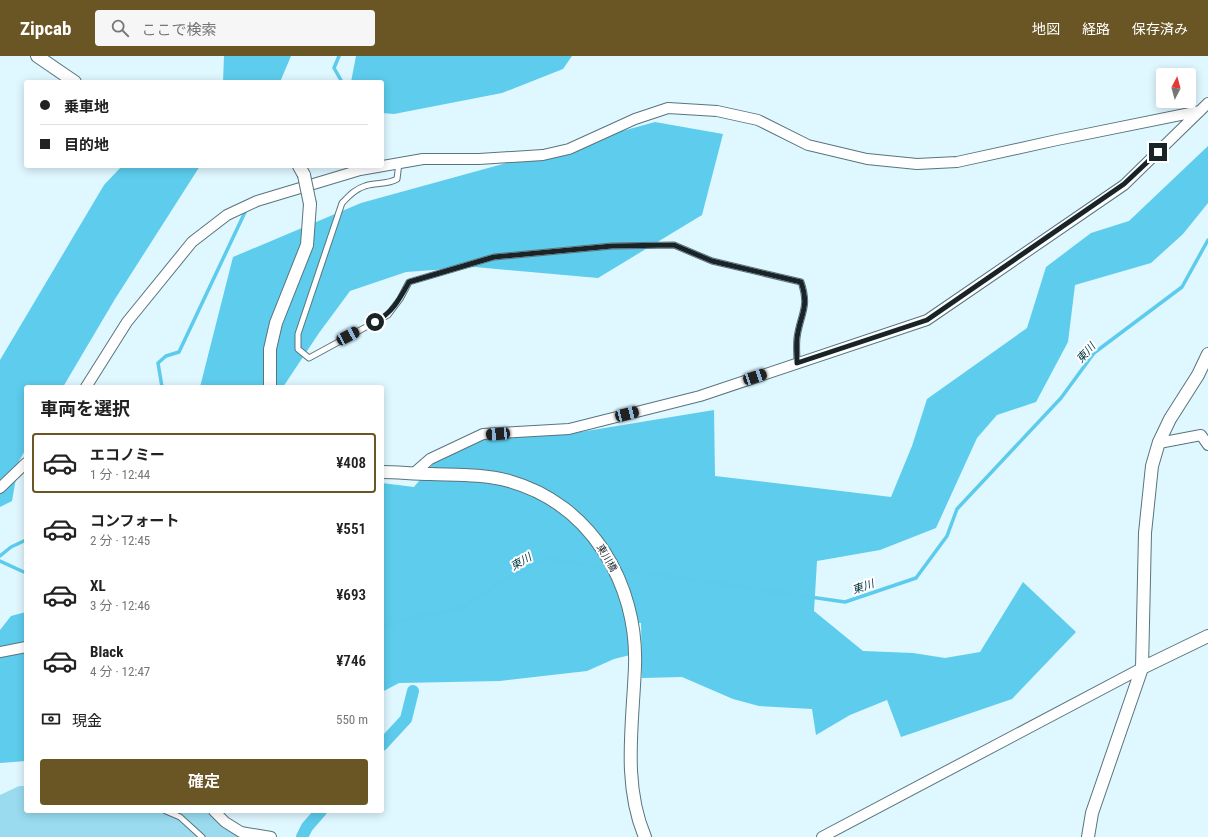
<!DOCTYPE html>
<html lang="ja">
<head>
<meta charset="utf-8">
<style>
  body { margin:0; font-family:"Roboto Condensed","Noto Sans JP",sans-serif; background:#f6f6f6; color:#222; height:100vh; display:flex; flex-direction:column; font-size:15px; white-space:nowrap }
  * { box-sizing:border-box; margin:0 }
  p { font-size:13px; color:#767676 }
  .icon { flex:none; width:22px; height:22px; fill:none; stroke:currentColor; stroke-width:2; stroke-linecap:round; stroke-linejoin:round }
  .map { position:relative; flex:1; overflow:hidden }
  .details { position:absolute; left:24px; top:329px; width:360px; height:428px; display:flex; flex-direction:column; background:#fff; border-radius:4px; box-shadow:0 2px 10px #0003 }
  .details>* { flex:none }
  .banner { position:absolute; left:24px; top:24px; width:360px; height:88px; border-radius:4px; box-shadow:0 2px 10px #0003; display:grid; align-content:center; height:88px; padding:0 16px; background:#fff }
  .needle { width:26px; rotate:6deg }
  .controls { position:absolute; left:1156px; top:12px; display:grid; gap:8px }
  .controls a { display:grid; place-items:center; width:40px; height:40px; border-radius:4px; background:#fff; box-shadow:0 2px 10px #0003; font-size:20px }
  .end { position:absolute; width:18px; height:18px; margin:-9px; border:5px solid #192428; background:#fff; box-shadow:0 0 0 2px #fff }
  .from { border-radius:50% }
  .car { position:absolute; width:12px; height:24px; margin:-12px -6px; border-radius:5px; box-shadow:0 0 3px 1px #0007; background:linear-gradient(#222 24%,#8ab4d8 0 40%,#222 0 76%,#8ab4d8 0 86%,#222 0) }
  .banner b { display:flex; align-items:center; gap:14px; height:38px; font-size:15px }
  .banner b+b { border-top:1px solid #e0e0e0 }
  .banner i { width:10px; height:10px; background:#222 }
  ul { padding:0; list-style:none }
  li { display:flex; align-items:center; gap:12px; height:60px; margin:0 8px 6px; padding:0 8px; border:2px solid transparent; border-radius:4px }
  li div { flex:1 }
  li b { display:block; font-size:15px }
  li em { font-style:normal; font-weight:600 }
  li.current { border-color:#6a5524 }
  li>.icon { width:36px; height:36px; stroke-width:1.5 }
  h2 { padding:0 16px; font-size:18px; line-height:48px }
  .pay { display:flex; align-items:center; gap:10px; height:44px; padding:0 16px; font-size:15px }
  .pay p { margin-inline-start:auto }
  .primary-button { display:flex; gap:8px; margin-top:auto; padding:8px 16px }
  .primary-button a { flex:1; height:46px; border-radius:4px; background:#6a5524; color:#fff; font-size:16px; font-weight:600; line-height:46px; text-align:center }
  header { display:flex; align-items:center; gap:24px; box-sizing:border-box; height:56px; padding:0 20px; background:#6a5524; color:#fff }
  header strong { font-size:19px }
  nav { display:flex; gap:22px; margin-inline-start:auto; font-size:14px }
  .search { width:280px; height:36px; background:#f6f6f6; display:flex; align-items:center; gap:10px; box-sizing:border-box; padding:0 14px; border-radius:4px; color:#767676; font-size:15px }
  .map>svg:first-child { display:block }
  .green { fill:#9adbf0 }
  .forest { fill:#5dcced }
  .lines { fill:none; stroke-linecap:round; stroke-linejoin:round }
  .stream { stroke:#5ccbec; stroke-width:3.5 }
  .canal { stroke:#5ccbec; stroke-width:12 }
  .service-casing { stroke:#59747d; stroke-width:7 }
  .minor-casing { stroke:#59747d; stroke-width:12 }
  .tertiary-casing { stroke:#59747d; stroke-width:14 }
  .service { stroke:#fff; stroke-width:5 }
  .minor { stroke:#fff; stroke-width:10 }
  .tertiary { stroke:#fff; stroke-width:12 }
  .tertiary-bridge-casing { stroke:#59747d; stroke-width:14; stroke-linecap:butt }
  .tertiary-bridge { stroke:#fff; stroke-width:12 }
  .route { stroke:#192428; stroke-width:5 }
  .labels { text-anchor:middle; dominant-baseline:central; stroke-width:4; stroke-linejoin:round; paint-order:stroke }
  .street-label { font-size:10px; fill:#192428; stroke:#fff }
  .water-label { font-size:11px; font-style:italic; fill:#003744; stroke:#fff }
</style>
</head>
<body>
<header>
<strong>Zipcab</strong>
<div class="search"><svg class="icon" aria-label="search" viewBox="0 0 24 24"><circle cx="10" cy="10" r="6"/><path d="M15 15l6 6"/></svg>ここで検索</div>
<nav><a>地図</a><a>経路</a><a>保存済み</a></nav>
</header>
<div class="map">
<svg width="1208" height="781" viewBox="0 0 1208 781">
  <rect width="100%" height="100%" fill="#dff7ff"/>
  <!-- green -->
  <path class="green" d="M 19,730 L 26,730 L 26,755 L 208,755 L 228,774 L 243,781 L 0,781 L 0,739 Z"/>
  <!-- forest -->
  <path class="forest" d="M 224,0 L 291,0 L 280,26 L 223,26 Z
    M 356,0 L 572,0 L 563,13 L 502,37 L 394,58 L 382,57 L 382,26 L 351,26 Z
    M 655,66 L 723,78 L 702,159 L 598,222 L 475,211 L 406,216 L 350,235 L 319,277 L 283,331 L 200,331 L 233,201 L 361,147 Z
    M 1208,90 L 1208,147 L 1183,178 L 1151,207 L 1075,229 L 1068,286 L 1036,346 L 997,359 L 977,382 L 936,472 L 880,494 L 817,505 L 814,555 L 863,595 L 913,597 L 945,602 L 980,596 L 1023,526 L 1076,576 L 1012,643 L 901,681 L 887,644 L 850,659 L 816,679 L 812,653 L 759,650 L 733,643 L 682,621 L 642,622 L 641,567 L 634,567 L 630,599 L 614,603 L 587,615 L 500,625 L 399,627 L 382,636 L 382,427 L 414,431 L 439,401 L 483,381 L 568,378 L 714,354 L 715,420 L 891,441 L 912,390 L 927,343 L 1027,272 L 1046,211 L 1091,177 L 1129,165 Z
    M 122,110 L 200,110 L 115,243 L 63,331 L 26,331 L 26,393 L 19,405 L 12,445 L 0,451 L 0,304 L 104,129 Z
    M 26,556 L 26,705 L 0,707 L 0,574 L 11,560 Z"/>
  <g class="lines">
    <!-- stream -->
    <path class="stream" d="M 339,0 L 334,12 L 342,26
      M 162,331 L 158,307 L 166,300 L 179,296 L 246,154
      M 0,500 L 11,491 L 26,484
      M 0,505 L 26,517
      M 618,513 L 845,546 L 916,522 L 947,480 L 957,453 L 1061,342 L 1094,297 L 1182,231 L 1208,184
      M 382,571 L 399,565 L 460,552 L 498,528 L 544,503 L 610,512"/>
    <!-- canal -->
    <path class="canal" d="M 382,689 L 406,663 L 413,635
      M 302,781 L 307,771 L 321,755"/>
    <!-- service casing -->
    <g class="service-casing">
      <path id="service" d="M 399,107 L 397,123 C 387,129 376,126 365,130 C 355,133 349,140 342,147 L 298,278 L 298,293 L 309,302 L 388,259 L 400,243 L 409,226 L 494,201 L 612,190 L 674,189 L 712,205 L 801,226 C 810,252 800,258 797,282 C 796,290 797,299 797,307
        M 166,755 L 180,761 L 202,781"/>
    </g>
    <!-- minor casing -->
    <g class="minor-casing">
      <path id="minor" d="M 86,331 L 127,266 L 192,186 L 227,159 L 257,145 L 360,114 L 423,103 L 479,103 L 543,99 L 569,93 L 635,63 L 668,52 L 717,55 L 758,64 L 808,89 L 867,103 L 917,108 L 957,106 L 1057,84 L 1200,55
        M 1159,387 L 1201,379 L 1208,389
        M 414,417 L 430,403 L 483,378 L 569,373 L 700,340 L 927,264 L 1124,129 L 1208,47
        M 0,432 L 26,407
        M 0,596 L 26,591
        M 214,755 L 225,766 L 241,776 L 271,781
        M 822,781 L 1142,612"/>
    </g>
    <!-- tertiary casing -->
    <g class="tertiary-casing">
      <path id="tertiary" d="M 37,0 L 75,26
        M 299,110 L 304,119
        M 270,331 L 270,293 L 276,267 L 307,189 L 310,148
        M 382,416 C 398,416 414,418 430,418 C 457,419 483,418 509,425 C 591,448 638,528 635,610 C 633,667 622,727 645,781
        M 1142,612 L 1208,580
        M 1088,781 L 1092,757 L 1142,612 L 1145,477 L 1152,410 L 1159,386 L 1170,363 L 1198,319 L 1208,298"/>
    </g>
    <!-- service -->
    <use href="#service" class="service"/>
    <!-- minor -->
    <use href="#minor" class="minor"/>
    <!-- tertiary -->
    <use href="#tertiary" class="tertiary"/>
    <!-- tertiary-bridge casing -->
    <g class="tertiary-bridge-casing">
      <path id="tertiary-bridge" d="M 304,119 L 310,148"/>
    </g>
    <!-- tertiary-bridge -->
    <use href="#tertiary-bridge" class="tertiary-bridge"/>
  </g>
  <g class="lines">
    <!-- route -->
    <path class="route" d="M 375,266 C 393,256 399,244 409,226 L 494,201 L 612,190 L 674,189 L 712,205 L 801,226 C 810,252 800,258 797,282 C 796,290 797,299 797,307 L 927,264 L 1124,128 L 1158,96"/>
  </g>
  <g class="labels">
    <!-- street labels -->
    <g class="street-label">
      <text transform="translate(607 502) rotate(60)">東川橋</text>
    </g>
    <!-- water labels -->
    <g class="water-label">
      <text transform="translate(1086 297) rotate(-48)">東川</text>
      <text transform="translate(521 506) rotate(-30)">東川</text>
      <text transform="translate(863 531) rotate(-19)">東川</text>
    </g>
  </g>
</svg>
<div class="controls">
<a><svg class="needle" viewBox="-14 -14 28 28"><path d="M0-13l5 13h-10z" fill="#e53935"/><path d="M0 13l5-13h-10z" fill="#767676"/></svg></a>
</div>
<i class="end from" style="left:375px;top:266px"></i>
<i class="end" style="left:1158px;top:96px"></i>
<i class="car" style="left:348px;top:280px;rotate:62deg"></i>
<i class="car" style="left:755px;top:321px;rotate:72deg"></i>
<i class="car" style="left:627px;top:358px;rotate:76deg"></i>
<i class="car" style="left:498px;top:378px;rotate:266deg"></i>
<div class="banner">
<b><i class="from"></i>乗車地</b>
<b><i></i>目的地</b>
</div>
<section class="details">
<h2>車両を選択</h2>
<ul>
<li class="current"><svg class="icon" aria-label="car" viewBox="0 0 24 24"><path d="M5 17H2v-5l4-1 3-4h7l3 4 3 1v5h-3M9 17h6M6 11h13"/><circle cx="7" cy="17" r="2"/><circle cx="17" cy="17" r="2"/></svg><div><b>エコノミー</b><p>1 分 · 12:44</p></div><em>¥408</em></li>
<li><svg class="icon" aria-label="car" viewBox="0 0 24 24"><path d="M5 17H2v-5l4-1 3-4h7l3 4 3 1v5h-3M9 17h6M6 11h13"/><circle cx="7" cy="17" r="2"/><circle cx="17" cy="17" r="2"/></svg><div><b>コンフォート</b><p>2 分 · 12:45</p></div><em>¥551</em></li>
<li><svg class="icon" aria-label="car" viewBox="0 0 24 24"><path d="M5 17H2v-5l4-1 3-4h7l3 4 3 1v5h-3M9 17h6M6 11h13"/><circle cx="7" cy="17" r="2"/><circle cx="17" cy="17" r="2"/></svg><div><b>XL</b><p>3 分 · 12:46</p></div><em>¥693</em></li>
<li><svg class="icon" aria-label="car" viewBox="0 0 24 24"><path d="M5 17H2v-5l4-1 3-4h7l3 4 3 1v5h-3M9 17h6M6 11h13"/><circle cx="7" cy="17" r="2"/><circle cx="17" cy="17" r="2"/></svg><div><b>Black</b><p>4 分 · 12:47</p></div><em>¥746</em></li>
</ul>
<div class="pay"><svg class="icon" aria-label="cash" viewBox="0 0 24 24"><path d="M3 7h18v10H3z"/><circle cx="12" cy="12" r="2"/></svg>現金<p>550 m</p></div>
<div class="primary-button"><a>確定</a></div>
</section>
</div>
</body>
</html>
